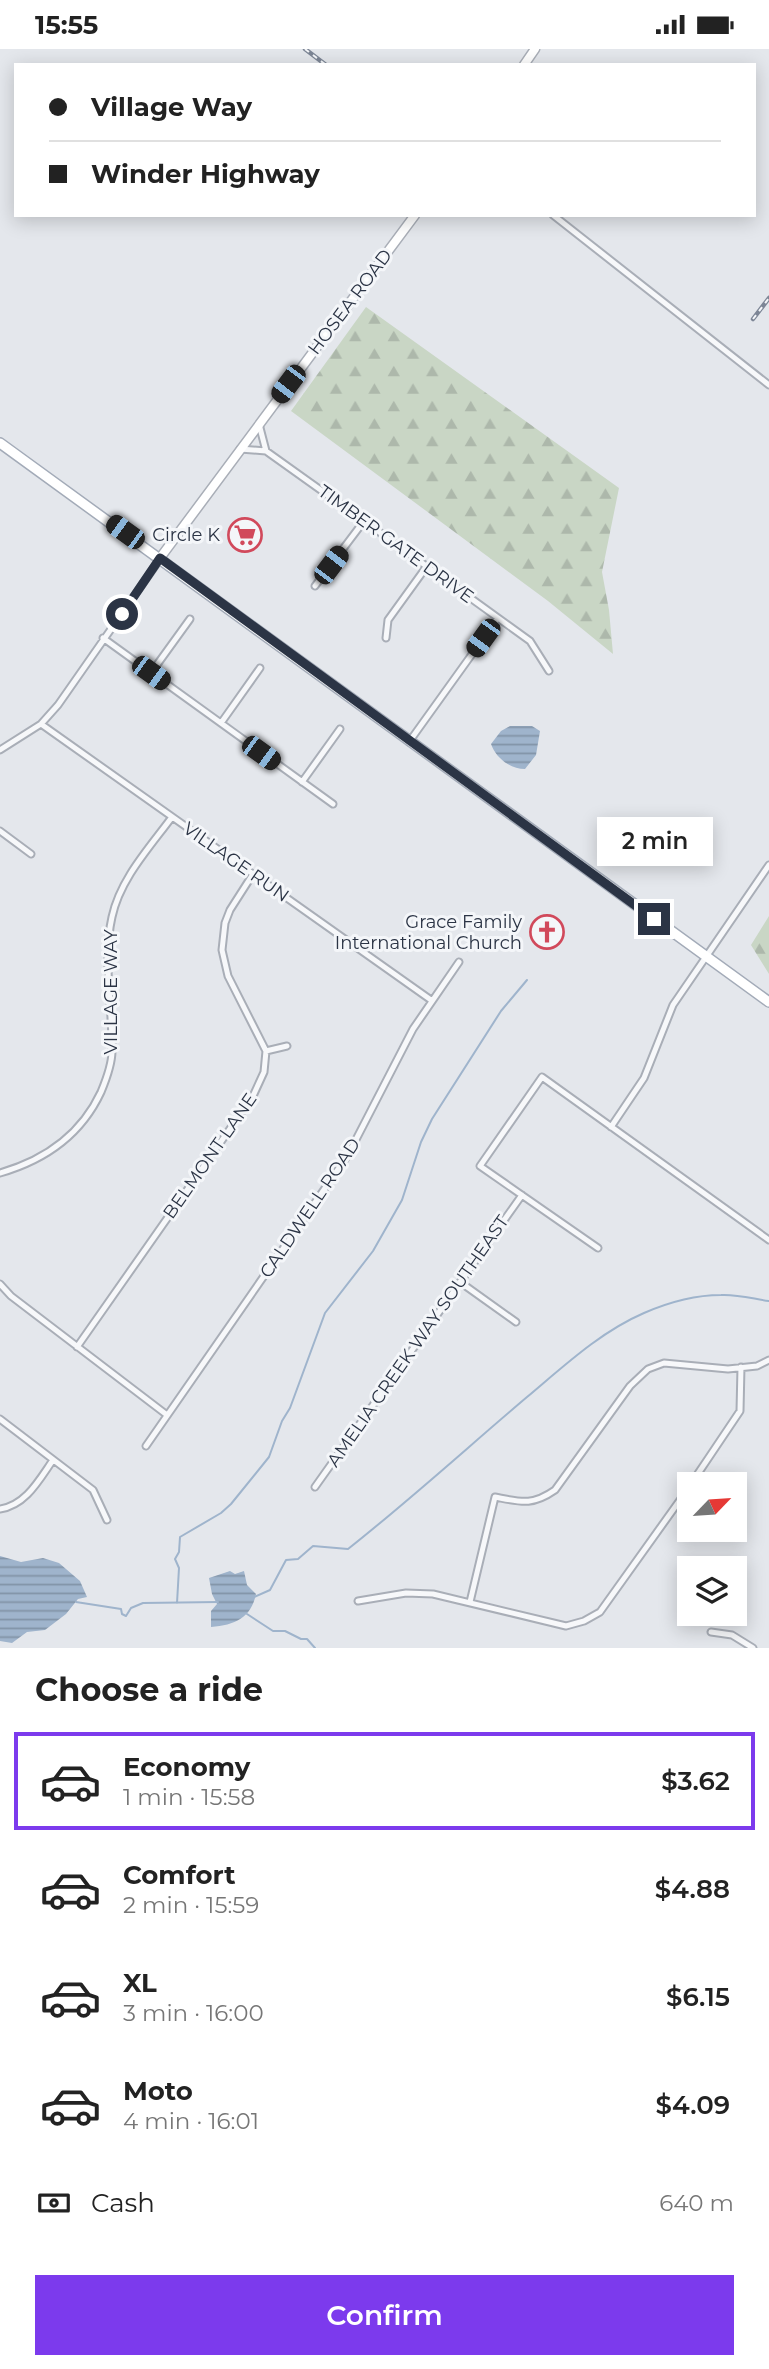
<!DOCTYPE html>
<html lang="en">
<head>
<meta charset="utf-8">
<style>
  body { margin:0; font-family:Montserrat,sans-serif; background:#f2f2f2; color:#222; height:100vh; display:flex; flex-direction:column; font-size:26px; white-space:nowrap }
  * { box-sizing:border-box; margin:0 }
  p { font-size:23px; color:#767676 }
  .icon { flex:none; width:38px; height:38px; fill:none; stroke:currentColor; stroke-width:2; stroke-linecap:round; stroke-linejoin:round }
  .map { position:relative; height:1599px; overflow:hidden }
  .side { display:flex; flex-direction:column; background:#fff; flex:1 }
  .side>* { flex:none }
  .hud { position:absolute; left:14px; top:14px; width:742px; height:154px; border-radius:0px; box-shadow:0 4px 18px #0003; display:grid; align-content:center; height:154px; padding:0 35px; background:#fff }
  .needle { width:46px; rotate:65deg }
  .fabs { position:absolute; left:677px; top:1423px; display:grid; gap:14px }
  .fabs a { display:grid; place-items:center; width:70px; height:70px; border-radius:0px; background:#fff; box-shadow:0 4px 18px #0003; font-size:35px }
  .end { position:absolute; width:32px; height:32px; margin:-16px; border:9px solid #2b3445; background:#fff; box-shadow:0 0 0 4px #fff }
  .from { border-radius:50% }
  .bubble { position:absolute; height:49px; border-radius:0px; background:#fff; box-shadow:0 4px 18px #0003; font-size:23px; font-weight:600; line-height:49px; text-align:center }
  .car { position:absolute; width:21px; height:42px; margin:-21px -10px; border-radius:9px; box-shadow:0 0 5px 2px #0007; background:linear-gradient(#222 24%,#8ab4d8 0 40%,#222 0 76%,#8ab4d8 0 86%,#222 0) }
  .hud b { display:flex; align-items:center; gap:24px; height:66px; font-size:26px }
  .hud b+b { border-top:2px solid #e0e0e0 }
  .hud i { width:18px; height:18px; background:#222 }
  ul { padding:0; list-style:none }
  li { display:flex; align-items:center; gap:21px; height:98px; margin:0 14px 10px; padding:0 21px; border:4px solid transparent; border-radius:0px }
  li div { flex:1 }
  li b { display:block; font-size:26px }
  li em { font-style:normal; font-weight:600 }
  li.active { border-color:#7c3aed }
  li>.icon { width:63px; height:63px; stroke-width:1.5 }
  h2 { padding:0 35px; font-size:32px; line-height:84px }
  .pay { display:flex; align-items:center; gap:18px; height:77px; padding:0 35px; font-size:26px }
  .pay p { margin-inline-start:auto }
  .button { display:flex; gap:14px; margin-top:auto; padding:14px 35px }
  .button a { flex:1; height:80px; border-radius:0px; background:#7c3aed; color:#fff; font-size:28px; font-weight:600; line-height:80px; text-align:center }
  .status { display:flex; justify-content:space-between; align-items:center; height:49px; padding:0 35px; background:#fff; direction:ltr }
  .status svg { height:19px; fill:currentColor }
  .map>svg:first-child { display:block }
  .forest { fill:url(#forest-firs) }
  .water { fill:url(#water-rules) }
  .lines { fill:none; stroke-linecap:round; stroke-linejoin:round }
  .stream { stroke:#9fb4cc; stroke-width:2 }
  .street-casing { stroke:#a9aeb7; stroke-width:9 }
  .secondary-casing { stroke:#a9aeb7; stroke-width:11 }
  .primary-casing { stroke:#a3abb8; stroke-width:12 }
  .street { stroke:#f7f8fa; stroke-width:5 }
  .secondary { stroke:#fff; stroke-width:8 }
  .primary { stroke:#fff; stroke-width:9 }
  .rail-casing { stroke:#7d8696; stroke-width:4.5 }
  .rail { stroke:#f4f6f9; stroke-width:2; stroke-dasharray:5; stroke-linecap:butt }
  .route { stroke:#2b3445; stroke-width:9 }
  .labels { text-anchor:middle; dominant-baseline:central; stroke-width:6; stroke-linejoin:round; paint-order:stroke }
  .street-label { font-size:18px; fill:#2b3445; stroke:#f4f6f9 }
  .poi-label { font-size:18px; fill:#2b3445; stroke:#f4f6f9; text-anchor:end }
</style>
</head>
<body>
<div class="status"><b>15:55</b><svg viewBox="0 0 49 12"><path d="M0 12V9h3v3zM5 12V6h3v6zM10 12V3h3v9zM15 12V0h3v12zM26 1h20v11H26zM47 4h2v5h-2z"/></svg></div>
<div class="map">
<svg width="769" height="1599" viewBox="0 0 769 1599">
  <defs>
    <pattern id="forest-firs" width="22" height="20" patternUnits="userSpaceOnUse" patternTransform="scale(1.75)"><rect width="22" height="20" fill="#c9d6c5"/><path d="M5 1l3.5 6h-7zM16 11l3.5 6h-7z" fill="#adb8ab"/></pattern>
    <pattern id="water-rules" width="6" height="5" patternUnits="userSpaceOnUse" patternTransform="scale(1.75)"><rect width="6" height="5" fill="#9fb4cc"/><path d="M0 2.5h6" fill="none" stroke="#8293a7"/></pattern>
  </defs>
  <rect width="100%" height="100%" fill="#e4e7ec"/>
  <!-- forest -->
  <path class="forest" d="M 366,258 L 619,439 L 602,523 L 609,561 L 613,605 L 548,552 L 291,362 Z
    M 769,867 L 769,925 L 751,896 Z"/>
  <!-- water -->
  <path class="water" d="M 510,677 L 532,677 L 540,682 L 536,706 L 525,720 C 510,720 496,709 491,695 L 501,682 Z
    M 0,1507 L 21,1513 L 43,1509 L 59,1514 L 80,1532 L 87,1548 L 78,1550 L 66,1565 L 45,1581 L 27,1583 L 12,1594 L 0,1592 Z
    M 230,1522 L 235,1525 L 244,1522 L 247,1536 L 256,1545 C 251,1569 235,1576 211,1578 L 211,1562 L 217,1555 L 212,1545 L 209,1529 Z"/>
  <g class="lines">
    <!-- stream -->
    <path class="stream" d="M 254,1548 L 270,1541 L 286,1511 L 298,1510 L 313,1497 L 348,1500 C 410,1451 468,1398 527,1348 C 564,1317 600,1283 644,1264 C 667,1254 696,1246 721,1246 C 737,1245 754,1250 769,1252
      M 76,1553 L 121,1560 L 122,1565 L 126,1567 L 131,1559 L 143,1554 L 218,1553
      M 177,1554 L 179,1519 L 175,1510 L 179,1503 L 180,1488 L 221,1464 L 231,1455 L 269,1408 L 282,1372 L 290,1359 L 325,1264 L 373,1202 L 402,1151 L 421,1093 L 432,1070 L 501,962 L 527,931
      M 247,1565 L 273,1582 L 285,1582 L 301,1590 L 307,1590 L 315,1599"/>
    <!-- street casing -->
    <g class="street-casing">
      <path id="street" d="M 553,166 L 769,336
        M 259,375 L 266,402
        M 240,400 L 266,402 L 364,472 L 530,592 L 549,622
        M 315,537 L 364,472
        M 103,589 L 333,755
        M 386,589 L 388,571 L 427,517
        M 151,624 L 190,570
        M 221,674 L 260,619
        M 41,675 L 431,951
        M 409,693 L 498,569
        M 0,701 L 41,675 L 58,656 L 160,510
        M 302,733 L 340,680
        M 0,782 L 31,805
        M 266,1002 L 287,997
        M 611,1078 L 644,1029 L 673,956 L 769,816
        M 0,1124 C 45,1111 81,1086 101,1043 C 106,1031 112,1015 112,1002 C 113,957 102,912 112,868 C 120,830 150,798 172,768
        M 598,1199 L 480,1117 L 542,1028 L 769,1191
        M 460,1233 L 516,1273
        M 0,1235 L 11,1247 L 167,1366
        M 77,1298 L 253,1047 L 264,1023 L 266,1002 L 228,927 L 222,901 L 225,874 L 230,861 L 253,825
        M 0,1370 L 93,1441 L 107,1471
        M 146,1397 L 348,1106 L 413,980 L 459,913
        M 691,1435 L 740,1362 L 741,1318
        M 315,1438 L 522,1146
        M 0,1460 C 26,1456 39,1431 53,1411
        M 358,1552 L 406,1544 L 433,1545 L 566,1577 L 584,1572 L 600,1563 L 690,1437
        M 470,1553 L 495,1448 C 521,1453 532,1457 555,1441 L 630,1337 L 648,1320 L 664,1314 L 728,1320 L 757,1317 L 769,1311
        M 711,1583 L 732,1586 L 753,1599"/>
    </g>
    <!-- secondary casing -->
    <g class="secondary-casing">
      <path id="secondary" d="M 524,16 L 535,0
        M 160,509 L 415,166"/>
    </g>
    <!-- primary casing -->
    <g class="primary-casing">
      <path id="primary" d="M 0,394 L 769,953"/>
    </g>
    <!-- street -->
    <use href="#street" class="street"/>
    <!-- secondary -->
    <use href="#secondary" class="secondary"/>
    <!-- primary -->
    <use href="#primary" class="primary"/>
    <!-- rail casing -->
    <g class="rail-casing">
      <path id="rail" d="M 305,0 L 326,16
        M 753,270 L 769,249"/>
    </g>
    <!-- rail -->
    <use href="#rail" class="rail"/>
  </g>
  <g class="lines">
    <!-- route -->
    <path class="route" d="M 122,565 L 160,509 L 654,870"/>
  </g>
  <!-- icons -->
  <defs>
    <g id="supermarket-ring" transform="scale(1.75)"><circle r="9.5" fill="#f4f6f9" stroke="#d1495b" stroke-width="1.5"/><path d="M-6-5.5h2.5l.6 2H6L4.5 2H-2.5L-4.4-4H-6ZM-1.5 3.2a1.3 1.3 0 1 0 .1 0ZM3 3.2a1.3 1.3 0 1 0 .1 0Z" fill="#d1495b"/></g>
    <g id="church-ring" transform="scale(1.75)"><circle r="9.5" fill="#f4f6f9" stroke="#d1495b" stroke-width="1.5"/><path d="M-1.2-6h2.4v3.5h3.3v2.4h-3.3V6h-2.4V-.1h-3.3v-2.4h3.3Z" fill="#d1495b"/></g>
  </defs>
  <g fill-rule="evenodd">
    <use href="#supermarket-ring" x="245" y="486"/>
    <use href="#church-ring" x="547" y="883"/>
  </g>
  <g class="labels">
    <!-- street labels -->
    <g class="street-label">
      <text transform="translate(350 253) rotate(-53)">HOSEA ROAD</text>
      <text transform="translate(396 495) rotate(36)">TIMBER GATE DRIVE</text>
      <text transform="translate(236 813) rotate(35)">VILLAGE RUN</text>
      <text transform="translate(111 943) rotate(-90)">VILLAGE WAY</text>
      <text transform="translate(210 1107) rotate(-55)">BELMONT LANE</text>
      <text transform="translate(310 1159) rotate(-56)">CALDWELL ROAD</text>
      <text transform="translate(418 1292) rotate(-55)">AMELIA CREEK WAY SOUTHEAST</text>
    </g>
    <!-- poi labels -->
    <g class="poi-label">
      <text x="220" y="486">Circle K</text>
      <text x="522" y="873">Grace Family<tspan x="522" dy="21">International Church</tspan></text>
    </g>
  </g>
</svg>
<div class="fabs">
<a><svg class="needle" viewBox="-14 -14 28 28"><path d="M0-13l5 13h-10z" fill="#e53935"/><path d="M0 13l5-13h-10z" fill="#767676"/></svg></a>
<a><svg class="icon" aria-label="layers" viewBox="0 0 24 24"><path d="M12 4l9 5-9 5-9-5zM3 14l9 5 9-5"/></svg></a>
</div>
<i class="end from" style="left:122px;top:565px"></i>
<i class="end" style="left:654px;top:870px"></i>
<div class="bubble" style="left:597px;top:768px;width:116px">2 min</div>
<i class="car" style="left:288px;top:335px;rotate:217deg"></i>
<i class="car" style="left:125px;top:483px;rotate:306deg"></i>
<i class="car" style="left:331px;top:516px;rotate:37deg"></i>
<i class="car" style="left:483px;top:589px;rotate:216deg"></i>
<i class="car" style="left:151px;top:624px;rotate:126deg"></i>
<i class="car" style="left:261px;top:704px;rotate:126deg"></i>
<div class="hud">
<b><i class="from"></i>Village Way</b>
<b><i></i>Winder Highway</b>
</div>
</div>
<section class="side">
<h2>Choose a ride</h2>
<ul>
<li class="active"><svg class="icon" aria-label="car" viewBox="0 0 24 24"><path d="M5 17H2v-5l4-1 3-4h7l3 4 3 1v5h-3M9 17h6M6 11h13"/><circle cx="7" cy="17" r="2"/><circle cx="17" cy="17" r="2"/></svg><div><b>Economy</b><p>1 min · 15:58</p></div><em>$3.62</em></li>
<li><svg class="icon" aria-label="car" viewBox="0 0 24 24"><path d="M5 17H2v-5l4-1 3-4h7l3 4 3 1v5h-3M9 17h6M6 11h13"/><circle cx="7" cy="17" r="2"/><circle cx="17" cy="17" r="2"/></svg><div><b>Comfort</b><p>2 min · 15:59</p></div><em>$4.88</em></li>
<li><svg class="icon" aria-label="car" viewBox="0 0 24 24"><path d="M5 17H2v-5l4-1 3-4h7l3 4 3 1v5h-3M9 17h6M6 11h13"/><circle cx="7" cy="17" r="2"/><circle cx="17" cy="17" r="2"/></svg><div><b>XL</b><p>3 min · 16:00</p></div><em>$6.15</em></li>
<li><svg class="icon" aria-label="car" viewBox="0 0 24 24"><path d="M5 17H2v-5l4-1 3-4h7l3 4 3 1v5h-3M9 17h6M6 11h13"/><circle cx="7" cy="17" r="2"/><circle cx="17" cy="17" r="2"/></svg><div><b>Moto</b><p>4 min · 16:01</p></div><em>$4.09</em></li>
</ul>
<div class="pay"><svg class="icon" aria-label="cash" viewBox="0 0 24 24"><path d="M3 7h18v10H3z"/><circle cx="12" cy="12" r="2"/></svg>Cash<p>640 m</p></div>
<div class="button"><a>Confirm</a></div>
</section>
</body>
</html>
